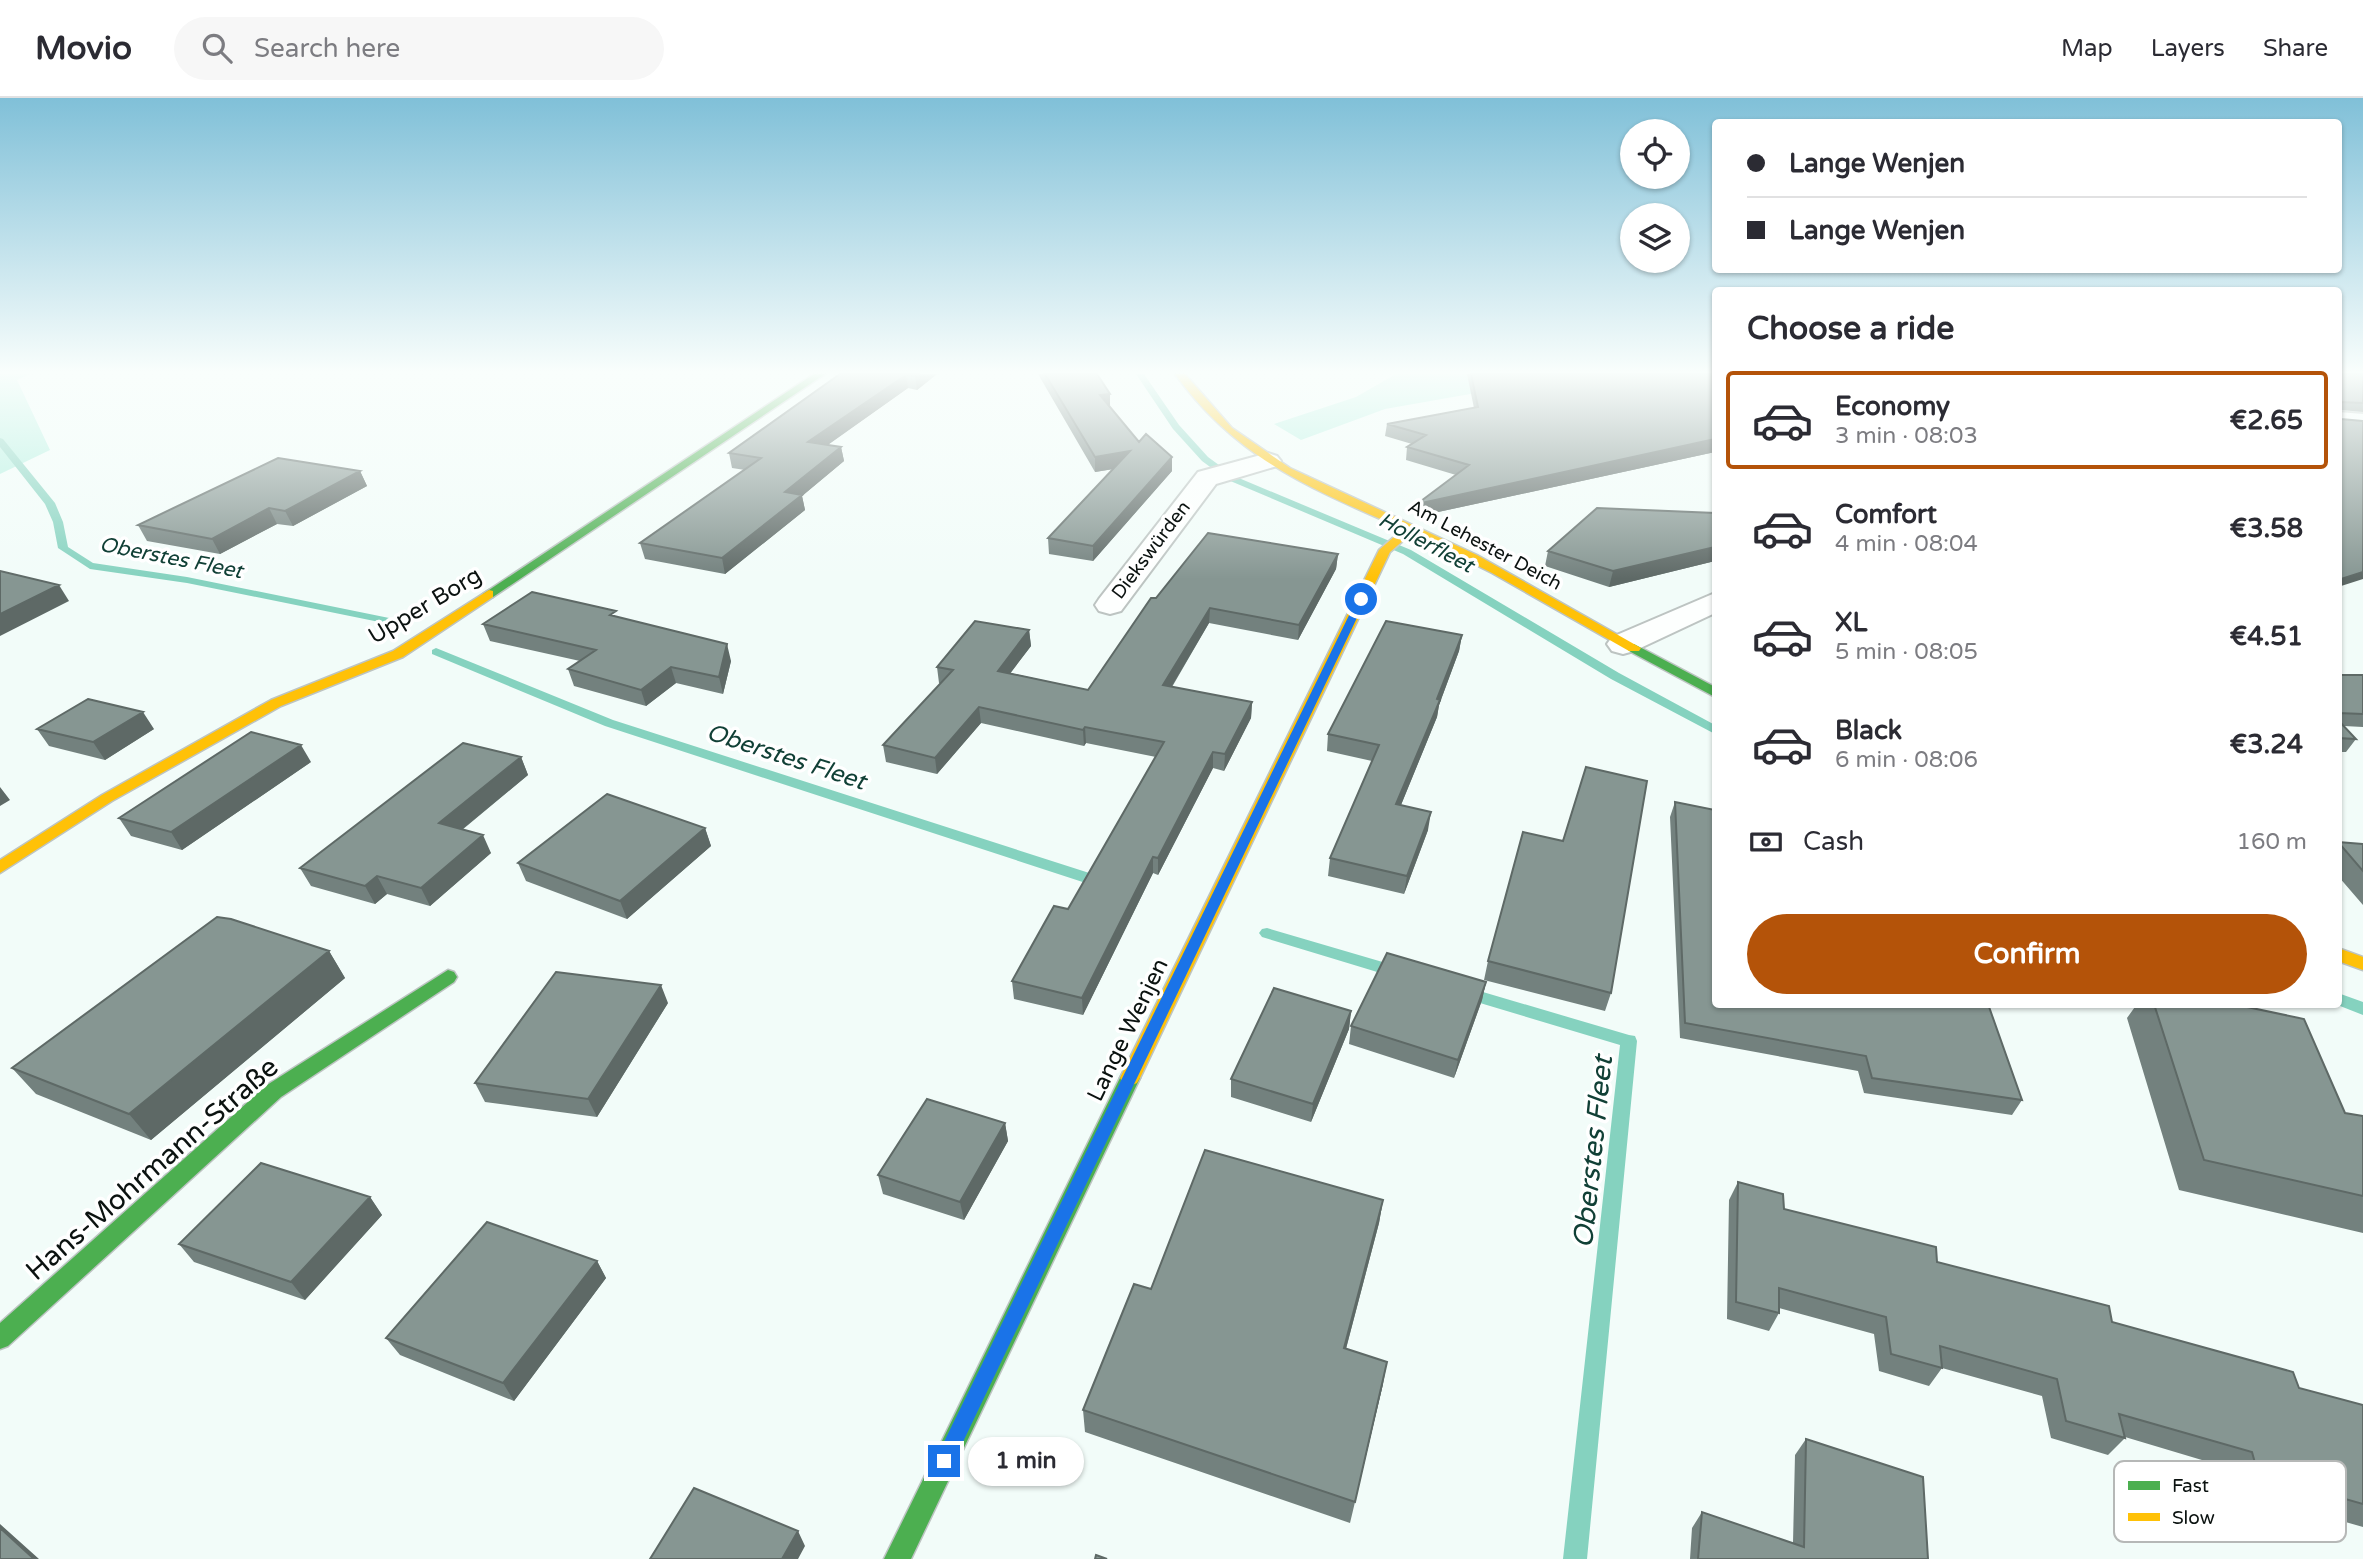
<!DOCTYPE html>
<html lang="en">
<head>
<meta charset="utf-8">
<style>
  body { margin:0; font-family:"Varela Round",sans-serif; background:#f7f7f7; color:#2b2b33; height:100vh; display:flex; flex-direction:column; font-size:26px; white-space:nowrap }
  * { box-sizing:border-box; margin:0 }
  p { font-size:23px; color:#7c7c81 }
  .icon { flex:none; width:38px; height:38px; fill:none; stroke:currentColor; stroke-width:2; stroke-linecap:round; stroke-linejoin:round }
  .map { position:relative; flex:1; overflow:hidden }
  .details { position:absolute; left:1712px; top:189px; width:630px; height:721px; display:flex; flex-direction:column; background:#fff; border-radius:7px; box-shadow:0 2px 5px #0004 }
  .details>* { flex:none }
  .hud { position:absolute; left:1712px; top:21px; width:630px; height:154px; border-radius:7px; box-shadow:0 2px 5px #0004; display:grid; align-content:center; height:154px; padding:0 35px; background:#fff }
  .controls { position:absolute; left:1620px; top:21px; display:grid; gap:14px }
  .controls a { display:grid; place-items:center; width:70px; height:70px; border-radius:50%; background:#fff; box-shadow:0 2px 5px #0004; font-size:35px }
  .end { position:absolute; width:32px; height:32px; margin:-16px; border:9px solid #1a73e8; background:#fff; box-shadow:0 0 0 4px #fff }
  .from { border-radius:50% }
  .bubble { position:absolute; height:49px; border-radius:24px; background:#fff; box-shadow:0 2px 5px #0004; font-size:23px; font-weight:800; line-height:49px; text-align:center }
  .hud b { display:flex; align-items:center; gap:24px; height:66px; font-size:26px }
  .hud b+b { border-top:2px solid #e1e1e2 }
  .hud i { width:18px; height:18px; background:#2b2b33 }
  ul { padding:0; list-style:none }
  li { display:flex; align-items:center; gap:21px; height:98px; margin:0 14px 10px; padding:0 21px; border:4px solid transparent; border-radius:7px }
  li div { flex:1 }
  li b { display:block; font-size:26px }
  li em { font-style:normal; font-weight:800 }
  li.on { border-color:#b45309 }
  li>.icon { width:63px; height:63px; stroke-width:1.5 }
  h2 { padding:0 35px; font-size:32px; line-height:84px }
  .pay { display:flex; align-items:center; gap:18px; height:77px; padding:0 35px; font-size:26px }
  .pay p { margin-inline-start:auto }
  .cta { display:flex; gap:14px; margin-top:auto; padding:14px 35px }
  .cta a { flex:1; height:80px; border-radius:42px; background:#b45309; color:#fff; font-size:28px; font-weight:800; line-height:80px; text-align:center }
  header { display:flex; align-items:center; gap:42px; box-sizing:border-box; height:98px; padding:0 35px; background:#fff; border-bottom:2px solid #e1e1e2 }
  header strong { font-size:33px }
  nav { display:flex; gap:38px; margin-inline-start:auto; font-size:24px }
  .search { width:490px; height:63px; background:#f7f7f7; display:flex; align-items:center; gap:18px; box-sizing:border-box; padding:0 24px; border-radius:38px; color:#7c7c81; font-size:26px }
  .map>svg:first-child { display:block }
  .green { fill:#b2efdf }
  .lines { fill:none; stroke-linecap:round; stroke-linejoin:round }
  .stream { fill:#85d2bf; fill-rule:evenodd }
  .street-casing { stroke:#bdc4c2; stroke-width:4 }
  .fast-casing { stroke:#bdc4c2; stroke-width:3 }
  .slow-casing { stroke:#bdc4c2; stroke-width:3 }
  .street { fill:#fdfffe; fill-rule:evenodd }
  .fast { fill:#4caf50; fill-rule:evenodd }
  .slow { fill:#ffc107; fill-rule:evenodd }
  .wall { fill:#73817e }
  .shaded-wall { fill:#5e6966 }
  .building { fill:#869692; stroke:#5e6966; stroke-width:2 }
  .route { fill:#1a73e8 }
  .labels { text-anchor:middle; dominant-baseline:central; stroke-width:7; stroke-linejoin:round; paint-order:stroke }
  .far-street-label { font-size:19px; fill:#0b1210; stroke:#fff }
  .far-water-label { font-size:21px; font-style:italic; fill:#114036; stroke:#fff }
  .street-label { font-size:23px; fill:#0b1210; stroke:#fff }
  .water-label { font-size:24px; font-style:italic; fill:#114036; stroke:#fff }
  .near-water-label { font-size:28px; font-style:italic; fill:#114036; stroke:#fff }
  .near-street-label { font-size:28px; fill:#0b1210; stroke:#fff }
  .key { fill:#fff; stroke:#b6b8b7; stroke-width:2 }
  .key-label { font-size:19px; fill:#0b1210 }
</style>
</head>
<body>
<header>
<strong>Movio</strong>
<div class="search"><svg class="icon" aria-label="search" viewBox="0 0 24 24"><circle cx="10" cy="10" r="6"/><path d="M15 15l6 6"/></svg>Search here</div>
<nav><a>Map</a><a>Layers</a><a>Share</a></nav>
</header>
<div class="map">
<svg width="2363" height="1461" viewBox="0 0 2363 1461">
  <rect width="100%" height="100%" fill="#f2fcf9"/>
  <!-- green -->
  <path class="green" d="M 0,276 L 30,276 L 17,282 L 50,352 L 0,376 Z
    M 1396,276 L 1502,276 L 1521,287 L 1385,311 L 1301,342 L 1274,326 L 1356,299 Z"/>
  <g class="lines">
    <!-- stream -->
    <path class="stream" d="M 1136,276 L 1144,276 L 1179,327 L 1208,359 L 1234,378 L 1411,452 L 1619,575 L 1715,627 L 1715,636 L 1611,581 L 1403,456 L 1228,382 L 1202,363 L 1173,331 Z
      M 0,340 L 3,341 L 55,405 L 63,424 L 68,449 L 93,465 L 187,479 L 399,522 L 405,525 L 399,528 L 187,485 L 90,471 L 58,450 L 53,424 L 45,406 L 0,349 Z
      M 436,550 L 613,622 L 1108,781 L 1110,785 L 1108,789 L 1098,789 L 605,628 L 432,556 L 432,552 Z
      M 1267,830 L 1403,870 L 1405,874 L 1403,878 L 1397,880 L 1262,839 L 1259,835 L 1262,831 Z
      M 1466,889 L 1629,937 L 1635,938 L 1637,943 L 1587,1461 L 1563,1461 L 1620,947 L 1460,899 L 1458,895 L 1460,891 Z
      M 2338,895 L 2363,904 L 2363,917 L 2335,906 L 2338,906 Z"/>
    <!-- street casing -->
    <g class="street-casing">
      <path id="street" d="M 2338,314 L 2363,316 L 2363,330 L 2338,328 Z
        M 1268,355 L 1277,358 L 1281,363 L 1277,368 L 1216,386 L 1121,513 L 1110,516 L 1099,513 L 1095,507 L 1099,501 L 1198,374 Z
        M 1715,495 L 1715,515 L 1634,553 L 1623,556 L 1612,553 L 1607,546 L 1612,539 Z"/>
    </g>
    <!-- fast casing -->
    <g class="fast-casing">
      <path id="fast" d="M 814,276 L 825,276 L 493,499 L 485,499 L 483,496 Z
        M 1634,546 L 1715,589 L 1715,599 L 1629,553 L 1627,550 Z
        M 448,872 L 454,874 L 457,879 L 454,884 L 281,999 L 8,1248 L 0,1251 L 0,1225 L 267,987 Z
        M 1130,972 L 1137,975 L 1140,980 L 911,1461 L 884,1461 L 1120,980 L 1123,975 Z"/>
    </g>
    <!-- slow casing -->
    <g class="slow-casing">
      <path id="slow" d="M 1175,276 L 1185,276 L 1232,330 L 1290,370 L 1477,457 L 1641,550 L 1639,553 L 1629,553 L 1492,475 L 1412,435 L 1390,454 L 1140,980 L 1137,985 L 1130,988 L 1123,985 L 1120,980 L 1379,452 L 1403,431 C 1310,390 1237,361 1175,276 Z
        M 489,492 L 493,493 L 493,499 L 403,559 L 281,608 L 112,703 L 0,775 L 0,762 L 102,697 L 271,602 L 393,553 Z
        M 2338,850 L 2363,859 L 2363,872 L 2338,863 Z"/>
    </g>
    <!-- street -->
    <use href="#street" class="street"/>
    <!-- fast -->
    <use href="#fast" class="fast"/>
    <!-- slow -->
    <use href="#slow" class="slow"/>
  </g>
  <!-- wall -->
  <path class="wall" d="M 840,276 L 937,276 L 917,292 L 908,290 L 827,347 L 841,349 L 844,363 L 802,398 L 805,412 L 725,476 L 645,461 L 640,445 L 745,372 L 732,370 L 729,355 Z
    M 1038,276 L 1097,276 L 1110,309 L 1139,344 L 1172,359 L 1172,373 L 1093,463 L 1049,456 L 1048,440 L 1114,371 L 1095,374 Z
    M 1467,276 L 1715,276 L 1715,354 L 1415,419 L 1456,377 L 1406,362 L 1407,349 L 1412,346 L 1385,338 L 1387,326 L 1474,310 Z
    M 2338,276 L 2363,276 L 2363,314 L 2341,312 Z
    M 360,373 L 367,388 L 293,428 L 277,426 L 220,456 L 147,443 L 138,427 Z
    M 1715,415 L 1715,463 L 1609,489 L 1545,468 L 1548,453 Z
    M 1338,456 L 1336,471 L 1298,542 L 1209,525 L 1172,589 L 1252,604 L 1251,620 L 1224,673 L 1213,670 L 1158,777 L 1153,775 L 1083,917 L 1014,901 L 1012,883 L 1068,811 L 1156,659 L 1086,645 L 1084,648 L 981,625 L 937,676 L 886,664 L 883,647 L 941,585 L 939,585 L 937,569 L 1029,532 L 1031,548 L 1010,575 L 1088,592 L 1156,500 Z
    M 618,519 L 731,563 L 723,596 L 676,585 L 646,608 L 574,588 L 568,571 L 580,563 L 490,543 L 483,526 Z
    M 1462,537 L 1459,553 L 1439,607 L 1437,619 L 1401,707 L 1428,732 L 1404,796 L 1328,778 L 1330,760 L 1372,663 L 1327,653 L 1328,636 Z
    M 2338,577 L 2363,577 L 2363,629 L 2344,628 L 2356,641 L 2346,654 L 2338,654 Z
    M 37,631 L 154,631 L 105,662 L 49,648 Z
    M 521,659 L 528,677 L 462,732 L 491,755 L 430,808 L 387,796 L 375,806 L 311,788 L 300,770 Z
    M 311,664 L 182,752 L 131,738 L 119,720 Z
    M 1675,704 L 2022,1002 L 2012,1017 L 1864,995 L 1858,973 L 1680,940 L 1670,719 Z
    M 705,730 L 711,748 L 627,821 L 526,783 L 518,765 Z
    M 2338,744 L 2363,746 L 2363,807 L 2338,778 Z
    M 329,853 L 345,880 L 151,1042 L 36,996 L 12,970 Z
    M 1488,863 L 1611,895 L 1605,913 L 1484,882 Z
    M 1486,884 L 1482,902 L 1454,980 L 1349,946 L 1351,928 Z
    M 668,905 L 597,1019 L 485,1004 L 475,985 Z
    M 2137,906 L 2233,906 L 2345,1015 L 2363,1018 L 2363,1135 L 2179,1092 L 2127,920 Z
    M 1351,913 L 1349,931 L 1311,1024 L 1231,999 L 1231,981 Z
    M 1005,1025 L 1008,1043 L 964,1122 L 883,1096 L 878,1077 Z
    M 1738,1084 L 1784,1111 L 2112,1224 L 2299,1290 L 2363,1307 L 2363,1429 L 2321,1417 L 2302,1431 L 2244,1414 L 2232,1371 L 2125,1339 L 2125,1340 L 2108,1357 L 2051,1340 L 2042,1298 L 1942,1270 L 1929,1288 L 1879,1273 L 1874,1236 L 1779,1210 L 1779,1215 L 1769,1233 L 1727,1221 L 1729,1102 Z
    M 370,1099 L 382,1117 L 305,1202 L 194,1164 L 179,1146 Z
    M 1383,1102 L 1379,1125 L 1346,1251 L 1383,1286 L 1350,1425 L 1085,1334 L 1083,1312 L 1151,1191 Z
    M 597,1163 L 606,1180 L 514,1303 L 400,1257 L 386,1240 Z
    M 1806,1341 L 1928,1461 L 1690,1461 L 1692,1430 L 1702,1414 L 1793,1445 L 1795,1357 Z"/>
  <!-- shaded-wall -->
  <path class="shaded-wall" d="M 918,276 L 937,276 L 917,292 L 915,278 Z
    M 906,277 L 908,290 L 811,359 L 808,344 Z
    M 1110,296 L 1110,310 L 1100,297 Z
    M 1715,341 L 1715,354 L 1415,419 L 1417,406 Z
    M 841,349 L 844,363 L 802,398 L 805,412 L 725,476 L 722,460 L 785,394 Z
    M 1130,353 L 1131,368 L 1095,374 L 1095,359 Z
    M 1172,359 L 1172,373 L 1093,463 L 1093,448 Z
    M 360,373 L 367,388 L 293,428 L 285,413 Z
    M 269,410 L 277,426 L 220,456 L 212,441 Z
    M 1715,449 L 1715,463 L 1609,489 L 1613,473 Z
    M 1338,456 L 1336,471 L 1298,542 L 1299,527 Z
    M 2363,474 L 2363,481 L 2338,489 L 2338,482 Z
    M 59,487 L 69,503 L 0,538 L 0,516 Z
    M 1210,510 L 1209,525 L 1163,603 L 1163,587 Z
    M 1029,532 L 1031,548 L 1000,589 L 998,573 Z
    M 1462,537 L 1459,553 L 1439,607 L 1437,619 L 1394,724 L 1396,706 Z
    M 727,546 L 731,563 L 723,596 L 719,579 Z
    M 671,569 L 676,585 L 646,608 L 641,592 Z
    M 1252,604 L 1251,620 L 1224,673 L 1225,656 Z
    M 979,609 L 981,625 L 937,676 L 935,660 Z
    M 143,614 L 154,631 L 105,662 L 93,644 Z
    M 1085,629 L 1086,645 L 1084,648 L 1083,632 Z
    M 301,647 L 311,664 L 182,752 L 171,734 Z
    M 1213,654 L 1213,670 L 1158,777 L 1158,760 Z
    M 521,659 L 528,677 L 448,743 L 439,725 Z
    M 0,689 L 10,702 L 0,708 Z
    M 1431,714 L 1428,732 L 1404,796 L 1407,778 Z
    M 705,730 L 711,748 L 627,821 L 620,803 Z
    M 483,737 L 491,755 L 430,808 L 421,790 Z
    M 1153,759 L 1153,775 L 1083,917 L 1082,900 Z
    M 377,778 L 387,796 L 375,806 L 365,788 Z
    M 329,853 L 345,880 L 151,1042 L 129,1016 Z
    M 1486,884 L 1482,902 L 1454,980 L 1458,962 Z
    M 661,887 L 668,905 L 597,1019 L 588,1001 Z
    M 1351,913 L 1349,931 L 1311,1024 L 1313,1006 Z
    M 1005,1025 L 1008,1043 L 964,1122 L 960,1104 Z
    M 370,1099 L 382,1117 L 305,1202 L 291,1184 Z
    M 1383,1102 L 1379,1125 L 1340,1273 L 1344,1250 Z
    M 597,1163 L 606,1180 L 514,1303 L 503,1285 Z
    M 1387,1264 L 1383,1286 L 1350,1425 L 1355,1404 Z
    M 0,1426 L 39,1461 L 34,1461 L 0,1430 Z
    M 798,1433 L 805,1448 L 798,1461 L 782,1461 Z"/>
  <!-- building -->
  <path class="building" d="M 840,276 L 918,276 L 915,278 L 906,277 L 808,344 L 841,349 L 785,394 L 802,397 L 722,460 L 640,445 L 761,360 L 729,355 Z
    M 1045,276 L 1097,276 L 1110,296 L 1100,297 L 1139,344 L 1146,336 L 1172,359 L 1093,448 L 1048,440 L 1130,353 L 1095,359 Z
    M 1471,276 L 1715,276 L 1715,341 L 1417,406 L 1469,367 L 1407,349 L 1426,337 L 1387,326 L 1478,309 Z
    M 2338,276 L 2363,276 L 2363,305 L 2341,304 L 2341,321 L 2363,323 L 2363,474 L 2338,482 Z
    M 278,360 L 360,373 L 285,413 L 269,410 L 212,441 L 138,427 Z
    M 1597,410 L 1715,415 L 1715,449 L 1613,473 L 1548,453 Z
    M 1208,435 L 1338,456 L 1299,527 L 1210,510 L 1163,587 L 1252,604 L 1225,656 L 1213,654 L 1158,760 L 1153,759 L 1082,900 L 1012,883 L 1054,808 L 1068,811 L 1164,644 L 1085,629 L 1083,632 L 979,609 L 935,660 L 883,647 L 953,572 L 937,569 L 975,523 L 1029,532 L 998,573 L 1088,592 L 1151,500 L 1156,500 Z
    M 0,473 L 59,487 L 0,516 Z
    M 532,494 L 616,513 L 610,517 L 727,546 L 719,579 L 671,569 L 641,592 L 568,571 L 596,552 L 483,526 Z
    M 1386,523 L 1462,537 L 1437,601 L 1440,602 L 1396,706 L 1431,714 L 1407,778 L 1330,760 L 1379,647 L 1328,636 Z
    M 2338,577 L 2363,577 L 2363,616 L 2338,615 Z
    M 88,601 L 143,614 L 93,644 L 37,631 Z
    M 2338,622 L 2356,641 L 2338,640 Z
    M 251,634 L 301,647 L 171,734 L 119,720 Z
    M 463,645 L 521,659 L 439,725 L 483,737 L 421,790 L 377,778 L 365,788 L 300,770 Z
    M 1586,669 L 1647,683 L 1611,895 L 1488,863 L 1523,734 L 1563,743 Z
    M 607,696 L 705,730 L 620,803 L 518,765 Z
    M 1675,704 L 1715,712 L 1715,906 L 1988,906 L 2022,1002 L 1872,980 L 1866,958 L 1685,925 Z
    M 2338,744 L 2363,746 L 2363,773 Z
    M 217,819 L 231,821 L 329,853 L 129,1016 L 12,970 Z
    M 1387,855 L 1486,884 L 1458,962 L 1351,928 Z
    M 556,874 L 661,887 L 588,1001 L 475,985 Z
    M 1274,890 L 1351,913 L 1313,1006 L 1231,981 Z
    M 2154,906 L 2233,906 L 2304,921 L 2345,1015 L 2363,1018 L 2363,1098 L 2204,1062 Z
    M 927,1001 L 1005,1025 L 960,1104 L 878,1077 Z
    M 1205,1052 L 1383,1102 L 1344,1250 L 1387,1264 L 1355,1404 L 1083,1312 L 1134,1186 L 1151,1191 Z
    M 261,1065 L 370,1099 L 291,1184 L 179,1146 Z
    M 1738,1084 L 1783,1096 L 1784,1111 L 1936,1149 L 1937,1164 L 2109,1208 L 2112,1224 L 2293,1274 L 2299,1290 L 2363,1307 L 2363,1406 L 2317,1393 L 2323,1415 L 2264,1398 L 2252,1354 L 2119,1316 L 2125,1340 L 2066,1323 L 2057,1281 L 1940,1248 L 1942,1270 L 1891,1256 L 1886,1219 L 1779,1190 L 1779,1215 L 1736,1204 Z
    M 487,1124 L 597,1163 L 503,1285 L 386,1240 Z
    M 1806,1341 L 1923,1379 L 1928,1461 L 1698,1461 L 1702,1414 L 1804,1449 Z
    M 694,1390 L 798,1433 L 782,1461 L 650,1461 Z
    M 0,1430 L 34,1461 L 0,1461 Z
    M 1096,1457 L 1107,1461 L 1095,1461 Z"/>
  <!-- sky -->
  <linearGradient id="sky" x2="0" y2="1"><stop stop-color="#80c0d8"/><stop offset="0.57" stop-color="#f9fefc"/><stop offset="1" stop-color="#f9fefc" stop-opacity="0"/></linearGradient>
  <rect width="2363" height="481" fill="url(#sky)"/>
  <!-- route -->
  <path class="route" d="M 1361,499 L 1366,501 L 951,1369 L 944,1372 L 938,1369 L 935,1363 L 938,1356 L 1357,501 Z"/>
  <g class="labels">
    <!-- far-street labels -->
    <g class="far-street-label">
      <text transform="translate(1485 447) rotate(28)">Am Lehester Deich</text>
      <text transform="translate(1151 452) rotate(-53)">Diekswürden</text>
    </g>
    <!-- far-water labels -->
    <g class="far-water-label">
      <text transform="translate(1426 445) rotate(28)">Hollerfleet</text>
      <text transform="translate(171 460) rotate(11)">Oberstes Fleet</text>
    </g>
    <!-- street labels -->
    <g class="street-label">
      <text transform="translate(425 508) rotate(-31)">Upper Borg</text>
      <text transform="translate(1128 932) rotate(-64)">Lange Wenjen</text>
    </g>
    <!-- water labels -->
    <g class="water-label">
      <text transform="translate(786 659) rotate(18)">Oberstes Fleet</text>
    </g>
    <!-- near-water labels -->
    <g class="near-water-label">
      <text transform="translate(1593 1054) rotate(-84)">Oberstes Fleet</text>
    </g>
    <!-- near-street labels -->
    <g class="near-street-label">
      <text transform="translate(152 1071) rotate(-41)">Hans-Mohrmann-Straße</text>
    </g>
  </g>
  <!-- legend -->
  <rect x="2114" y="1363" width="232" height="81" rx="10" class="key"/>
  <rect x="2128" y="1383" width="32" height="9" fill="#4caf50"/>
  <rect x="2128" y="1415" width="32" height="8" fill="#ffc107"/>
  <g class="key-label">
    <text x="2172" y="1394">Fast</text>
    <text x="2172" y="1426">Slow</text>
  </g>
</svg>
<div class="controls">
<a><svg class="icon" aria-label="locate" viewBox="0 0 24 24"><circle cx="12" cy="12" r="6"/><path d="M12 2v4M12 18v4M2 12h4M18 12h4"/></svg></a>
<a><svg class="icon" aria-label="layers" viewBox="0 0 24 24"><path d="M12 4l9 5-9 5-9-5zM3 14l9 5 9-5"/></svg></a>
</div>
<i class="end from" style="left:1361px;top:501px"></i>
<i class="end" style="left:944px;top:1363px"></i>
<div class="bubble" style="left:968px;top:1339px;width:116px">1 min</div>
<div class="hud">
<b><i class="from"></i>Lange Wenjen</b>
<b><i></i>Lange Wenjen</b>
</div>
<section class="details">
<h2>Choose a ride</h2>
<ul>
<li class="on"><svg class="icon" aria-label="car" viewBox="0 0 24 24"><path d="M5 17H2v-5l4-1 3-4h7l3 4 3 1v5h-3M9 17h6M6 11h13"/><circle cx="7" cy="17" r="2"/><circle cx="17" cy="17" r="2"/></svg><div><b>Economy</b><p>3 min · 08:03</p></div><em>€2.65</em></li>
<li><svg class="icon" aria-label="car" viewBox="0 0 24 24"><path d="M5 17H2v-5l4-1 3-4h7l3 4 3 1v5h-3M9 17h6M6 11h13"/><circle cx="7" cy="17" r="2"/><circle cx="17" cy="17" r="2"/></svg><div><b>Comfort</b><p>4 min · 08:04</p></div><em>€3.58</em></li>
<li><svg class="icon" aria-label="car" viewBox="0 0 24 24"><path d="M5 17H2v-5l4-1 3-4h7l3 4 3 1v5h-3M9 17h6M6 11h13"/><circle cx="7" cy="17" r="2"/><circle cx="17" cy="17" r="2"/></svg><div><b>XL</b><p>5 min · 08:05</p></div><em>€4.51</em></li>
<li><svg class="icon" aria-label="car" viewBox="0 0 24 24"><path d="M5 17H2v-5l4-1 3-4h7l3 4 3 1v5h-3M9 17h6M6 11h13"/><circle cx="7" cy="17" r="2"/><circle cx="17" cy="17" r="2"/></svg><div><b>Black</b><p>6 min · 08:06</p></div><em>€3.24</em></li>
</ul>
<div class="pay"><svg class="icon" aria-label="cash" viewBox="0 0 24 24"><path d="M3 7h18v10H3z"/><circle cx="12" cy="12" r="2"/></svg>Cash<p>160 m</p></div>
<div class="cta"><a>Confirm</a></div>
</section>
</div>
</body>
</html>
